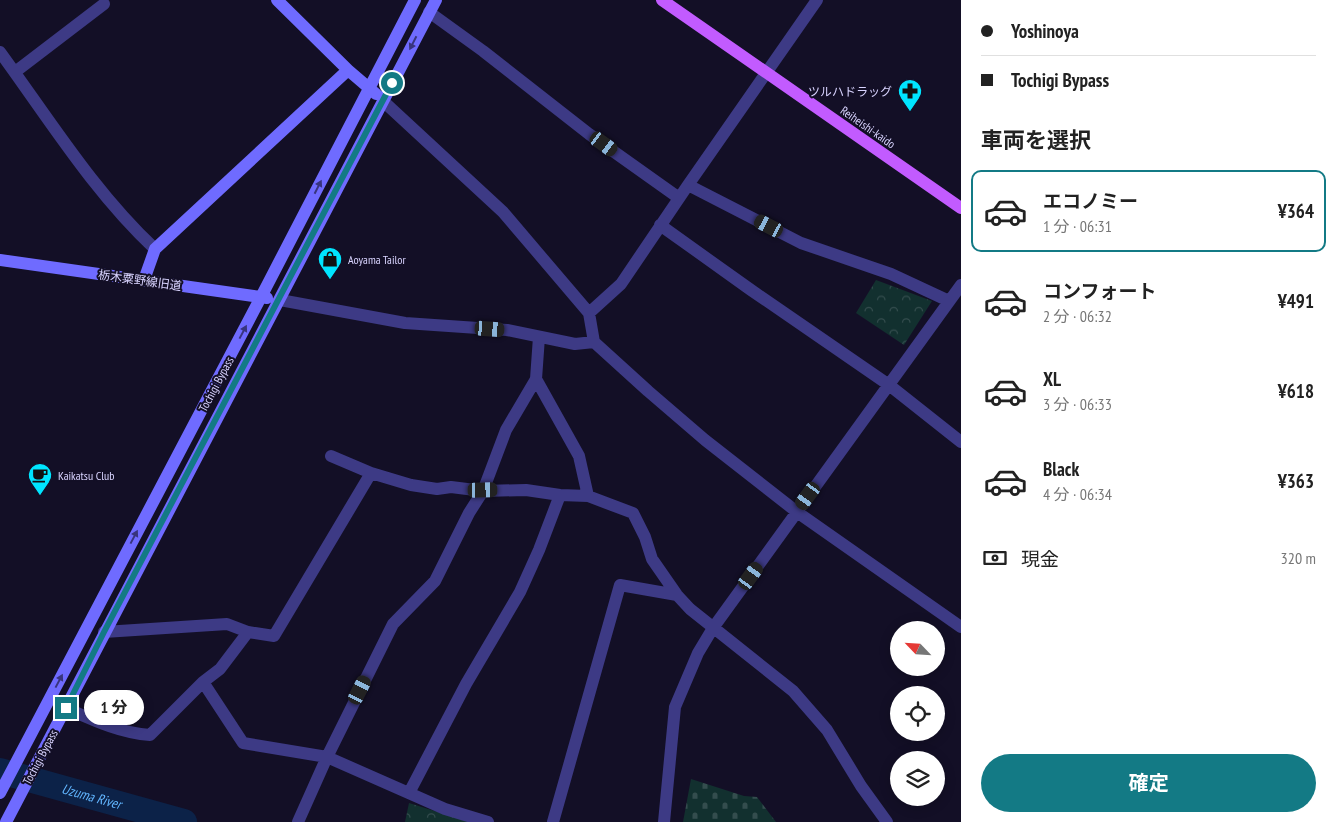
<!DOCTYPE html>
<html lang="ja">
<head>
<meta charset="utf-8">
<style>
  body { margin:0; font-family:"PT Sans Narrow","Noto Sans JP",sans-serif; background:#f6f6f6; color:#222; height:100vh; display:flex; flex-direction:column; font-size:19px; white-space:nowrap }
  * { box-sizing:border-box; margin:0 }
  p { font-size:16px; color:#767676 }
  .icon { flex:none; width:28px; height:28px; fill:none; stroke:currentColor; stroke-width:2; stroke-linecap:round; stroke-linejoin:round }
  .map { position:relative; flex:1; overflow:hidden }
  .details { display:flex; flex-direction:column; background:#fff; width:375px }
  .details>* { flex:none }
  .banner { display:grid; align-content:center; height:110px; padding:0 20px; background:#fff }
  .needle { width:32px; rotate:295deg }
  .fabs { position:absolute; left:890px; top:621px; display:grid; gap:10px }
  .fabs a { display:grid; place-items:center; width:55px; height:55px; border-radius:50%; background:#fff; box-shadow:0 2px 12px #0003; font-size:25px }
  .end { position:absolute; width:22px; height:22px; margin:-11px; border:6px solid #137a85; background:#fff; box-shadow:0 0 0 2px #fff }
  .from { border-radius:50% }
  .bubble { position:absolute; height:35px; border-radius:18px; background:#fff; box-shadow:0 2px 12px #0003; font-size:16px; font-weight:700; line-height:35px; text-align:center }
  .car { position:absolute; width:15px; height:30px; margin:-15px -8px; border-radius:6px; box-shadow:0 0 4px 1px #0007; background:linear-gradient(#222 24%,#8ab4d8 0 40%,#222 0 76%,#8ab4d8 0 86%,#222 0) }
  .banner b { display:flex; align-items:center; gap:18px; height:48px; font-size:19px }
  .banner b+b { border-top:1px solid #e0e0e0 }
  .banner i { width:12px; height:12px; background:#222 }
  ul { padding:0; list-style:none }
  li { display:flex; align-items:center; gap:15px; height:82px; margin:0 10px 8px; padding:0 10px; border:2px solid transparent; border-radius:10px }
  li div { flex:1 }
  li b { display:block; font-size:19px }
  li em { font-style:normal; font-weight:700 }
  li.current { border-color:#137a85 }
  li>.icon { width:45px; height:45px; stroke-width:1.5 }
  h2 { padding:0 20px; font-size:22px; line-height:60px }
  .pay { display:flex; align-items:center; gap:12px; height:55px; padding:0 20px; font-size:19px }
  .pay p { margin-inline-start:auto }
  .button { display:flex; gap:10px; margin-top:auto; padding:10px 20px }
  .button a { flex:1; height:58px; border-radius:30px; background:#137a85; color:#fff; font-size:20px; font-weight:700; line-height:58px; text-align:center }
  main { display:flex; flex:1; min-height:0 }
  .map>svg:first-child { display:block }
  .cemetery { fill:url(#cemetery-stones) }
  .park { fill:url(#park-crowns) }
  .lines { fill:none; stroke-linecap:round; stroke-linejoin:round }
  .river { stroke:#0c2248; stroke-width:26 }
  .street { stroke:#3d3a85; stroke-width:12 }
  .secondary { stroke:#6f6bff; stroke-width:12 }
  .primary { stroke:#c25bff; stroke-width:12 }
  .oneway { fill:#38347d }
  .route { stroke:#137a85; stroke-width:6 }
  .labels { text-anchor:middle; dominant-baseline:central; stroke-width:4; stroke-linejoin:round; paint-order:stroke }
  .poi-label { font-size:12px; fill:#d9d4ff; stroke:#130f26; text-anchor:start }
  .street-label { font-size:12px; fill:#d9d4ff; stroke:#130f26 }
  .water-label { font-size:14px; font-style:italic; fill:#62b6ff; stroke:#130f26 }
</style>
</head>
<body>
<main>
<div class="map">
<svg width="961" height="822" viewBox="0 0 961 822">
  <defs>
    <pattern id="cemetery-stones" width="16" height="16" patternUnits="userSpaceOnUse" patternTransform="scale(1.25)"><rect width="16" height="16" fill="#12302f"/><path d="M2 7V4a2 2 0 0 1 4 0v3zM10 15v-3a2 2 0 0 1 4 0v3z" fill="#344d4e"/></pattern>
    <pattern id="park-crowns" width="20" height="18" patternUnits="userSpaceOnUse" patternTransform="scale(1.25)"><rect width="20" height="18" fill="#12302f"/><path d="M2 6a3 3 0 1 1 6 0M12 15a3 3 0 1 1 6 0" fill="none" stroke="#344d4e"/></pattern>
  </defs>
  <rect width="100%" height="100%" fill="#130f26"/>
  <!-- cemetery -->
  <path class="cemetery" d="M 691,779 L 744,796 L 757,797 L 776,822 L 683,822 Z"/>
  <!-- park -->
  <path class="park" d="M 876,280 L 932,301 L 904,345 L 856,313 Z
    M 409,803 L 470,822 L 405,822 Z"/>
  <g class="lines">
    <!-- river -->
    <path class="river" id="s1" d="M 0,771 L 184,822"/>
    <!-- street -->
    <path class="street" d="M 429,12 L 483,51 L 589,134 L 679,198
      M 0,52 C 49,119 94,192 155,249
      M 15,72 L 104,4
      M 383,101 L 503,212 L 589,313 L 594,342 L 648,391 L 705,440 L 797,512 L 961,627
      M 688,185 L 801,243 L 891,274 L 949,301
      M 660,225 L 751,290 L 889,385 L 961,442
      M 280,300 L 405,323 L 507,330 L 575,344 L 594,342
      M 589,313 L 621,284 L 688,185 L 817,0
      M 536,379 L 579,456 L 588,496
      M 331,456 L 371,473 L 411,485 L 437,489 L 451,487 L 483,491 L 526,490 L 560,495 L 588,496 L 633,513 L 645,537 L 652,559 L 677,595 L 690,609 L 793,691 L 827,730 L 861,786 L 887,822
      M 104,632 L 227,624 L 248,632
      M 203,682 L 243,743 L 327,757 L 445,809 L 488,822
      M 66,708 C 93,720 120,733 150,735 L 203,682 L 220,669 L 248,632 L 274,636 L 371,473
      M 409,793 L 466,684 L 520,592 L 539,550 L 560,495
      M 298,822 L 327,757 L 393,624 L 435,581 L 469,513 L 483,491 L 506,430 L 536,379 L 539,337
      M 553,822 L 620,585 L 677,595
      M 664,822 L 675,707 L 698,653 L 713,628 L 961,285"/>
    <!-- secondary -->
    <path class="secondary" d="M 277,0 L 348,70
      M 0,260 L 267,298
      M 144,280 L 155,249 L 348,70 L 376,94
      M 0,793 L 261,297 L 415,0
      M 6,822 C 148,547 293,274 436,0"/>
    <!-- primary -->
    <path class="primary" d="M 662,0 L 961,208"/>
  </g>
  <!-- one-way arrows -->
  <defs><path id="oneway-solid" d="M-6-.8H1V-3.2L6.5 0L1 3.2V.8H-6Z" transform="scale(1.25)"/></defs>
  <g class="oneway">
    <use href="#oneway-solid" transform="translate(413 43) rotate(117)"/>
    <use href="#oneway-solid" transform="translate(318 187) rotate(-63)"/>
    <use href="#oneway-solid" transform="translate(243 332) rotate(-62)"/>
    <use href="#oneway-solid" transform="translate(134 537) rotate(-62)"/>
    <use href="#oneway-solid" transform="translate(59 681) rotate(-62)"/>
  </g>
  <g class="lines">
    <!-- route -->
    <path class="route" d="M 66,708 L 104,632 L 392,83"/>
  </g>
  <!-- icons -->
  <defs>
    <g id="pharmacy-pin" transform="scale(1.25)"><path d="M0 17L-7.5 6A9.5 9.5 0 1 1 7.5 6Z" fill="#00e5ff" stroke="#130f26"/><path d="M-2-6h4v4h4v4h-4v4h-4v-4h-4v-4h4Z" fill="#111"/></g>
    <g id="shop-pin" transform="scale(1.25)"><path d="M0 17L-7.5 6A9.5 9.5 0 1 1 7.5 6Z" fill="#00e5ff" stroke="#130f26"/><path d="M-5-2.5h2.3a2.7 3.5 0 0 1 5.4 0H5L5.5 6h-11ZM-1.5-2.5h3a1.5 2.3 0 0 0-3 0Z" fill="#111"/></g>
    <g id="cafe-pin" transform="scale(1.25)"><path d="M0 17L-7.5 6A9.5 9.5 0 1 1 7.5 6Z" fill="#00e5ff" stroke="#130f26"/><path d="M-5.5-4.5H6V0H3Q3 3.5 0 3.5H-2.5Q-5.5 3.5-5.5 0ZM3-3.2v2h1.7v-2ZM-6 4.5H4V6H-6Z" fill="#111"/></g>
  </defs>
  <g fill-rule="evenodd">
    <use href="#pharmacy-pin" x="910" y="91"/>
    <use href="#shop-pin" x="330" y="259"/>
    <use href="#cafe-pin" x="40" y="475"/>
  </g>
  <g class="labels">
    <!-- poi labels -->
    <g class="poi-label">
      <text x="892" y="91" text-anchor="end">ツルハドラッグ</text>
      <text x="348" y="259">Aoyama Tailor</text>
      <text x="58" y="475">Kaikatsu Club</text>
    </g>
    <!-- street labels -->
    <g class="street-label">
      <text transform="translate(868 127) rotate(35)">Reiheishi-kaido</text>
      <text transform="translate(140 280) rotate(8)">栃木粟野線旧道</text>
      <text transform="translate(216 384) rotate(-62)">Tochigi Bypass</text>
      <text transform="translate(40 757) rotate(-62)">Tochigi Bypass</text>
    </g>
    <!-- water labels -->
    <g class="water-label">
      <text stroke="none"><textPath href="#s1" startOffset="95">Uzuma River</textPath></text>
    </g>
  </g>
</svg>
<div class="fabs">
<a><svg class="needle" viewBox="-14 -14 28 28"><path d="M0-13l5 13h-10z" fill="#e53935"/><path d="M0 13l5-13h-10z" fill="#767676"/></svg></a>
<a><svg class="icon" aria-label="locate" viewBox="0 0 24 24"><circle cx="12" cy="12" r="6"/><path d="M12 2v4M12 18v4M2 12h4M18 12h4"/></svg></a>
<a><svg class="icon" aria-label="layers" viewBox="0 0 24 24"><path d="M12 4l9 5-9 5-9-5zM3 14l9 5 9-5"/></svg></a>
</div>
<i class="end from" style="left:392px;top:83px"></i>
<i class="end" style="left:66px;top:708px"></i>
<div class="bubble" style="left:84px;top:690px;width:60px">1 分</div>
<i class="car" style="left:604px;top:144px;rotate:126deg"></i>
<i class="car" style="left:769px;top:226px;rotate:297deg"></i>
<i class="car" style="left:490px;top:329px;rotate:94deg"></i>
<i class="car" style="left:483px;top:490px;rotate:89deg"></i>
<i class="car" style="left:808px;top:496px;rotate:216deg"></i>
<i class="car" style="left:751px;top:576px;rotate:36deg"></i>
<i class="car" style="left:360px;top:690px;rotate:27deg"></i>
</div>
<section class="details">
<div class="banner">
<b><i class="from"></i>Yoshinoya</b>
<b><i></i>Tochigi Bypass</b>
</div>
<h2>車両を選択</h2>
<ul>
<li class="current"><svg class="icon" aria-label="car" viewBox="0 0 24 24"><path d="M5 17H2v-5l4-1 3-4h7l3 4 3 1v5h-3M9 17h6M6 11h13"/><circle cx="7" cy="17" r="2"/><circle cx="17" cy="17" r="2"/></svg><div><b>エコノミー</b><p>1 分 · 06:31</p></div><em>¥364</em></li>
<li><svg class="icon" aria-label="car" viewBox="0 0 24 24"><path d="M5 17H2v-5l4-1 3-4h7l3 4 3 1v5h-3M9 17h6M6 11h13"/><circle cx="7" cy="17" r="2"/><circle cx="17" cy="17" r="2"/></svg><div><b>コンフォート</b><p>2 分 · 06:32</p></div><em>¥491</em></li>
<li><svg class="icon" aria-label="car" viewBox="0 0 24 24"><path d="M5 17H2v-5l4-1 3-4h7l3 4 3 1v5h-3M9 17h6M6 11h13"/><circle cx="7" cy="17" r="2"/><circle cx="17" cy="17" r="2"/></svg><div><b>XL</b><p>3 分 · 06:33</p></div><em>¥618</em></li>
<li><svg class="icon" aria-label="car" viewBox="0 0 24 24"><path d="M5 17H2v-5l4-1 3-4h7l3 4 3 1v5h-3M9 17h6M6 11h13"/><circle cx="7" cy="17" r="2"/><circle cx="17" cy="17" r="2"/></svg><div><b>Black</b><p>4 分 · 06:34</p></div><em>¥363</em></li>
</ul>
<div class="pay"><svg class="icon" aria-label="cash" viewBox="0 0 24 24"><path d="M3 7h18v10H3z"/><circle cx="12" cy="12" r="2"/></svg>現金<p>320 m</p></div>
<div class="button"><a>確定</a></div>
</section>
</main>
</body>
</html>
